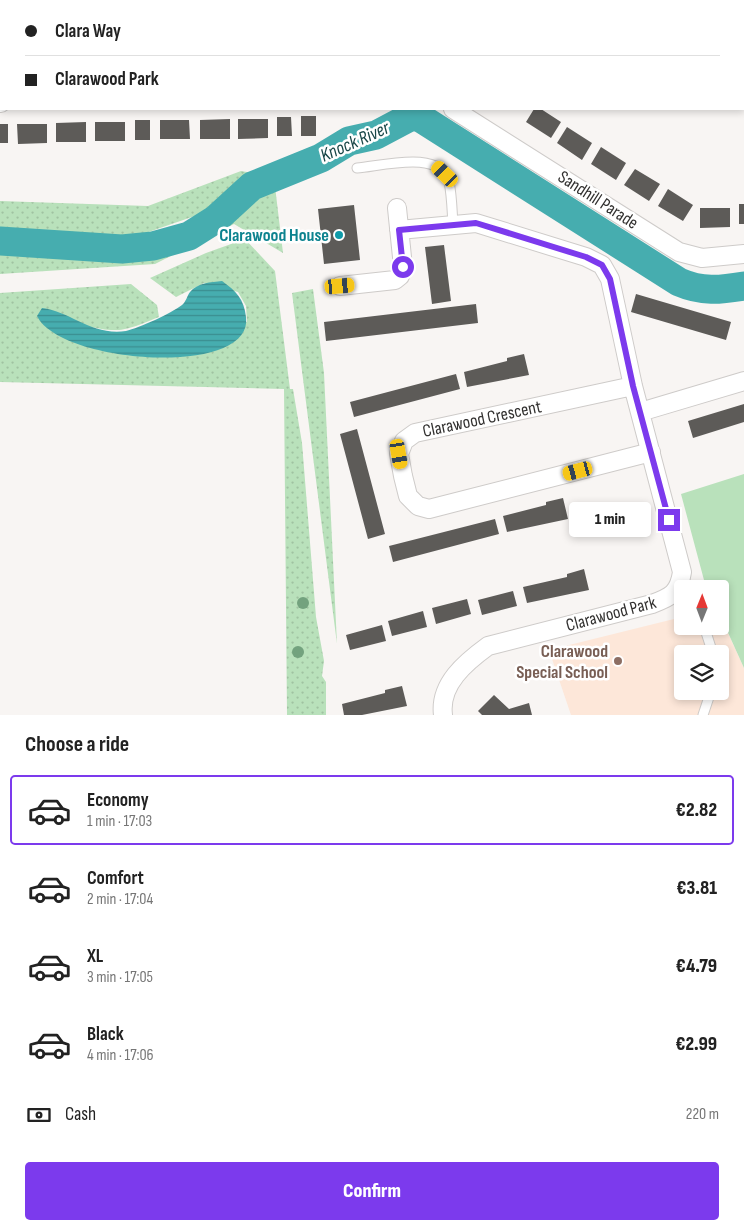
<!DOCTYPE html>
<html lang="en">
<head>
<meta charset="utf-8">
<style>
  body { margin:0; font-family:"Sofia Sans Condensed",sans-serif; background:#f2f2f2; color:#222; height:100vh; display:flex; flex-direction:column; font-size:19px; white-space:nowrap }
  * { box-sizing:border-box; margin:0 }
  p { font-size:16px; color:#767676 }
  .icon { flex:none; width:28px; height:28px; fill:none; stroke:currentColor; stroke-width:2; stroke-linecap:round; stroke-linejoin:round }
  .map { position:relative; height:715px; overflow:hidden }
  .details { display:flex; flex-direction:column; background:#fff; flex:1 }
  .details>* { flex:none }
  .hud { position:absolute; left:0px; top:0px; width:745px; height:110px; box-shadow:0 2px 8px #0003; display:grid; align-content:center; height:110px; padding:0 25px; background:#fff }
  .needle { width:32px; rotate:1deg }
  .controls { position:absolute; left:674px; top:580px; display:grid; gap:10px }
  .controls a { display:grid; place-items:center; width:55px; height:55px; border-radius:5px; background:#fff; box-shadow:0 2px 8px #0003; font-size:25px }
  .end { position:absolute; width:22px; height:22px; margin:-11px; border:6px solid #7c3aed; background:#fff; box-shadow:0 0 0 2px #fff }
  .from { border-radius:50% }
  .bubble { position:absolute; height:35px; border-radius:5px; background:#fff; box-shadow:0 2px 8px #0003; font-size:16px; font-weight:800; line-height:35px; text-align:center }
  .car { position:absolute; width:15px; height:30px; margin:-15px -8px; border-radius:6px; box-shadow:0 0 4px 1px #0007; background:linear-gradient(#f5c518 24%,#345 0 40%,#f5c518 0 76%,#345 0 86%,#f5c518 0) }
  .hud b { display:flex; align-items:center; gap:18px; height:48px; font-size:19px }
  .hud b+b { border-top:1px solid #e0e0e0 }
  .hud i { width:12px; height:12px; background:#222 }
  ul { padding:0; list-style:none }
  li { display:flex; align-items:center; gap:15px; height:70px; margin:0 10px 8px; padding:0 15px; border:2px solid transparent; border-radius:5px }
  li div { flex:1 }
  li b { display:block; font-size:19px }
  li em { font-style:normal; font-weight:800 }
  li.current { border-color:#7c3aed }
  li>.icon { width:45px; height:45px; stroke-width:1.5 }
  h2 { padding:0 25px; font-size:22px; line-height:60px }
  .pay { display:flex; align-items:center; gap:12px; height:55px; padding:0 25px; font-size:19px }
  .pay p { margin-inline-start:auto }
  .action { display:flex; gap:10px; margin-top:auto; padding:10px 25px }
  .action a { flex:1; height:58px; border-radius:5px; background:#7c3aed; color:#fff; font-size:20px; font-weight:800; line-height:58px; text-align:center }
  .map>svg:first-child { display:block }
  .education { fill:#fde7d9; fill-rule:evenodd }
  .grass { fill:url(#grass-dots) }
  .park { fill:#b9e1bb }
  .water { fill:url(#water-rules) }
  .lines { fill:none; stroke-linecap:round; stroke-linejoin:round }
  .river { stroke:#46adaf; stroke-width:29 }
  .building { fill:#5d5b58 }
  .service-casing { stroke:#cecbc9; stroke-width:11 }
  .minor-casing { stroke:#cecbc9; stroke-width:20 }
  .service { stroke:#fff; stroke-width:9 }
  .minor { stroke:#fff; stroke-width:18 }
  .tree { fill:#73a27e }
  .route { stroke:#7c3aed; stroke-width:6 }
  .culture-dot { fill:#0f9aa8; stroke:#fff; stroke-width:2 }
  .education-dot { fill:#8d6e63; stroke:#fff; stroke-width:2 }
  .labels { text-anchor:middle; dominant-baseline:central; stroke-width:5; stroke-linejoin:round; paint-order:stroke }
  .street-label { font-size:18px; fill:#323130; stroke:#fff }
  .culture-label { font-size:18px; font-weight:bold; fill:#0d838f; stroke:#fff; text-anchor:end }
  .education-label { font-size:18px; font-weight:bold; fill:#785e54; stroke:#fff; text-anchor:end }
  .water-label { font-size:19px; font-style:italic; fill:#184647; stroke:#fff }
</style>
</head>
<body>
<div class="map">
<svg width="744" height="715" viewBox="0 0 744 715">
  <defs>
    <pattern id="grass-dots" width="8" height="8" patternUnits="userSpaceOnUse" patternTransform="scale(1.25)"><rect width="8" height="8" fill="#b9e1bb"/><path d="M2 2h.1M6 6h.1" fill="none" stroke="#a0c2a1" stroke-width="1.8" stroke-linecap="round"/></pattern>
    <pattern id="water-rules" width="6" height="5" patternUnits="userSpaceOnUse" patternTransform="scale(1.25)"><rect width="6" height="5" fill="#46adaf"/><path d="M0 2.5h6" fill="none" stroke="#3b8d8f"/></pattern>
  </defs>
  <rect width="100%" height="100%" fill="#f8f5f3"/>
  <!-- education -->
  <path class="education" d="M 682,617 L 682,626 L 720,626 L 721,618 L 744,668 L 744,715 L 571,715 L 549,650 ZM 682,654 L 720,654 L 720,691 L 682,691 Z"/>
  <!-- grass -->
  <path class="grass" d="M 241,171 L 266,175 L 215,209 L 137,236 L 0,238 L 0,201 L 148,206 Z
    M 274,178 L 283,253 L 234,224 L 155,264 L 0,274 L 0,249 L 26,247 L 95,253 L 165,249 L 220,224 Z
    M 245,239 L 275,271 L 290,389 L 293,389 L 302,443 L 316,617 L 324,661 L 322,676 L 326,682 L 326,715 L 287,715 L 284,389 L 0,382 L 0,293 L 131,284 L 157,305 L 159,317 C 124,331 120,334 82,325 L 75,343 L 247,322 L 246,306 L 238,292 L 204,283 L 176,297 L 150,278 L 206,253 Z
    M 313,289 L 324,373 L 337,644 L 292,293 Z"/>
  <!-- park -->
  <path class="park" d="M 744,474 L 744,668 L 720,615 L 720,589 L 708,589 L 704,580 L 681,494 Z"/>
  <!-- water -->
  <path class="water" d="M 222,281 C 236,291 244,299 246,317 C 254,378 60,364 37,316 L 42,308 C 72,312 92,336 126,331 C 139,328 172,313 182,305 C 186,302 187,296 190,292 C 197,283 211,282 222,281 Z"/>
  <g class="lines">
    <!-- river -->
    <path class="river" d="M 0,241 L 122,249 L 153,246 L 189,236 L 216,219 L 252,186 L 321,158 L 349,141 L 376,135 L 410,117 L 419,117 L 679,282 C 702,292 720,290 744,286"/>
  </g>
  <!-- building -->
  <path class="building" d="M 534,109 L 541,109 L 561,122 L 551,138 L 526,122 Z
    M 301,116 L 316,116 L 316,136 L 301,136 Z
    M 277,117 L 291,117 L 292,136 L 277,136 Z
    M 230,119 L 230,139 L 200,139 L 200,120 Z
    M 238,119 L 268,119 L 268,138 L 238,139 Z
    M 135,120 L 150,120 L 150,140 L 135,140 Z
    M 160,120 L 189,120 L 190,139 L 160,139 Z
    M 86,122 L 86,142 L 56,142 L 56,123 Z
    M 95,122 L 125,122 L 125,141 L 95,141 Z
    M 0,124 L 8,124 L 8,143 L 0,143 Z
    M 17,124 L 47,124 L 47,143 L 18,144 Z
    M 567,127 L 592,143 L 582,160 L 557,143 Z
    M 601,147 L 626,163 L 616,180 L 591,164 Z
    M 635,169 L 660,184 L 649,201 L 624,185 Z
    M 668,189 L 693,205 L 683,221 L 658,206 Z
    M 739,204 L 744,204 L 744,224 L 739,224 Z
    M 354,205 L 360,260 L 324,264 L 318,209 Z
    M 700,208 L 730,208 L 730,227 L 700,228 Z
    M 444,245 L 451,301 L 432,304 L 425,247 Z
    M 636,294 L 731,322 L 726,340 L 631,312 Z
    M 476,304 L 478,323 L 326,341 L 324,322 Z
    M 524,354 L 529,375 L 467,387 L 464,372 L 507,361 L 507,358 Z
    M 456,374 L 460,389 L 354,417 L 350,402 Z
    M 744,404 L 744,422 L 693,438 L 688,421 Z
    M 357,429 L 385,534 L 368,539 L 340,434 Z
    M 563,498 L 568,519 L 507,532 L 503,516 L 546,505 L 546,502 Z
    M 495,519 L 499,534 L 393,562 L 389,546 Z
    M 584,569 L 589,590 L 527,603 L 523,587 L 567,577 L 567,574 Z
    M 513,591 L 517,606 L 482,615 L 478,600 Z
    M 467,599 L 471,614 L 436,624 L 432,608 Z
    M 423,611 L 427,627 L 392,636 L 388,621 Z
    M 382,625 L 386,641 L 350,650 L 346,635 Z
    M 402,686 L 407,706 L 362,715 L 344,715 L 342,704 L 385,693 L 385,690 Z
    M 494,695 L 509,709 L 529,703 L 532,715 L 482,715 L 478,711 Z"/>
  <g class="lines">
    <!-- service casing -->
    <g class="service-casing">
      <path id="service" d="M 357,168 C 382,166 441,149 449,182 C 452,196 452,211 453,225
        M 704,626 L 713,654
        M 703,715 L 711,691"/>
    </g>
    <!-- minor casing -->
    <g class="minor-casing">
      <path id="minor" d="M 668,0 L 673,1
        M 99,1 L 99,0
        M 538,1 L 538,0
        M 0,103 L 1,103
        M 453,109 L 679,252 L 702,258 L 744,254
        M 399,230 L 476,223 L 586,257 L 602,265 L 610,279 L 633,386 L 682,572 C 679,593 671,597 652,604 L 488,646 C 466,662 439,684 443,715
        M 340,286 L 395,280 L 400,276 L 403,267 L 397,208
        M 633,386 L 415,433 L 404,441 L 399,454 L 403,476 L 408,496 L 418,506 L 429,509 L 651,452
        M 640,412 L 744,381"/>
    </g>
    <!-- service -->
    <use href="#service" class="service"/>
    <!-- minor -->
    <use href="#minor" class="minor"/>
  </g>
  <!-- trees -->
  <g class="tree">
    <circle cx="303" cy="603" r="6"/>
    <circle cx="298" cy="652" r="6"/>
  </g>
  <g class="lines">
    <!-- route -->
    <path class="route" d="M 403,267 L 399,230 L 476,223 L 586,257 L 602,265 L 610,279 L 633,386 L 669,520"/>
  </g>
  <!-- markers -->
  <circle class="culture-dot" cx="339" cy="235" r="5"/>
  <circle class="education-dot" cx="618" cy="661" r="5"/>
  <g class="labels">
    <!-- street labels -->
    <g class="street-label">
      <text transform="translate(598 200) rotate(33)">Sandhill Parade</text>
      <text transform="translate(482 419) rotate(-12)">Clarawood Crescent</text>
      <text transform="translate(611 614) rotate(-15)">Clarawood Park</text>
    </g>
    <!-- culture labels -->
    <g class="culture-label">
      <text x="329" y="235">Clarawood House</text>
    </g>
    <!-- education labels -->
    <g class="education-label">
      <text x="608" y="651">Clarawood<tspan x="608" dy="21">Special School</tspan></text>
    </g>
    <!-- water labels -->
    <g class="water-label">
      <text transform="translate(355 142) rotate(-24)">Knock River</text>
    </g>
  </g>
</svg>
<div class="controls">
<a><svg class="needle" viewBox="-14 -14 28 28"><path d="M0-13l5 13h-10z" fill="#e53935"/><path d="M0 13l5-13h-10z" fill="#767676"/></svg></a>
<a><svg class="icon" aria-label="layers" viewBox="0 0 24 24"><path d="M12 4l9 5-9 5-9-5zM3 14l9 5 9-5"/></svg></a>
</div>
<i class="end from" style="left:403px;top:267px"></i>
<i class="end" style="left:669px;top:520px"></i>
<div class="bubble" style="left:569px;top:502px;width:82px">1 min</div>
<i class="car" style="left:445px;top:174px;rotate:314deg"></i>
<i class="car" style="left:340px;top:286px;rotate:85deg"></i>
<i class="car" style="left:399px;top:454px;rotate:170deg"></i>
<i class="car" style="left:578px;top:471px;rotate:255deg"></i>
<div class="hud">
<b><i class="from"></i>Clara Way</b>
<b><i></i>Clarawood Park</b>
</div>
</div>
<section class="details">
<h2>Choose a ride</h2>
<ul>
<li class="current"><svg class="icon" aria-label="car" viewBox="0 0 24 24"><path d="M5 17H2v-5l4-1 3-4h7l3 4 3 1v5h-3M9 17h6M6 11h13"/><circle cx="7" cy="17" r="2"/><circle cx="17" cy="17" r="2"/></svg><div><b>Economy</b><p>1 min · 17:03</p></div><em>€2.82</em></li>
<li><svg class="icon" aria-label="car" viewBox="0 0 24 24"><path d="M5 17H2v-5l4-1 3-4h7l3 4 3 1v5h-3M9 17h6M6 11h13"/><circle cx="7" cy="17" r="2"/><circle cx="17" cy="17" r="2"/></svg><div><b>Comfort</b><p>2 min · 17:04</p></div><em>€3.81</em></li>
<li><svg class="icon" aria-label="car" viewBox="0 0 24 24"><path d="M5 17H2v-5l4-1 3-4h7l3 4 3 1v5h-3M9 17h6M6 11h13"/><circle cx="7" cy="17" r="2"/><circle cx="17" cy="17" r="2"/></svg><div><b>XL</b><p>3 min · 17:05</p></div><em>€4.79</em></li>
<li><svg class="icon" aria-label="car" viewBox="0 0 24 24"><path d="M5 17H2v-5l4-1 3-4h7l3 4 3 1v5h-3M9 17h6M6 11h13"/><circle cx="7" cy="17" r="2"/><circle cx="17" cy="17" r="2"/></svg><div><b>Black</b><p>4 min · 17:06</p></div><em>€2.99</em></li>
</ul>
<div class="pay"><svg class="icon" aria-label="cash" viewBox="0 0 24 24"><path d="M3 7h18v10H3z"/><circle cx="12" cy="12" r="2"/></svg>Cash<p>220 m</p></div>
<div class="action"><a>Confirm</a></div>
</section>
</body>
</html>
